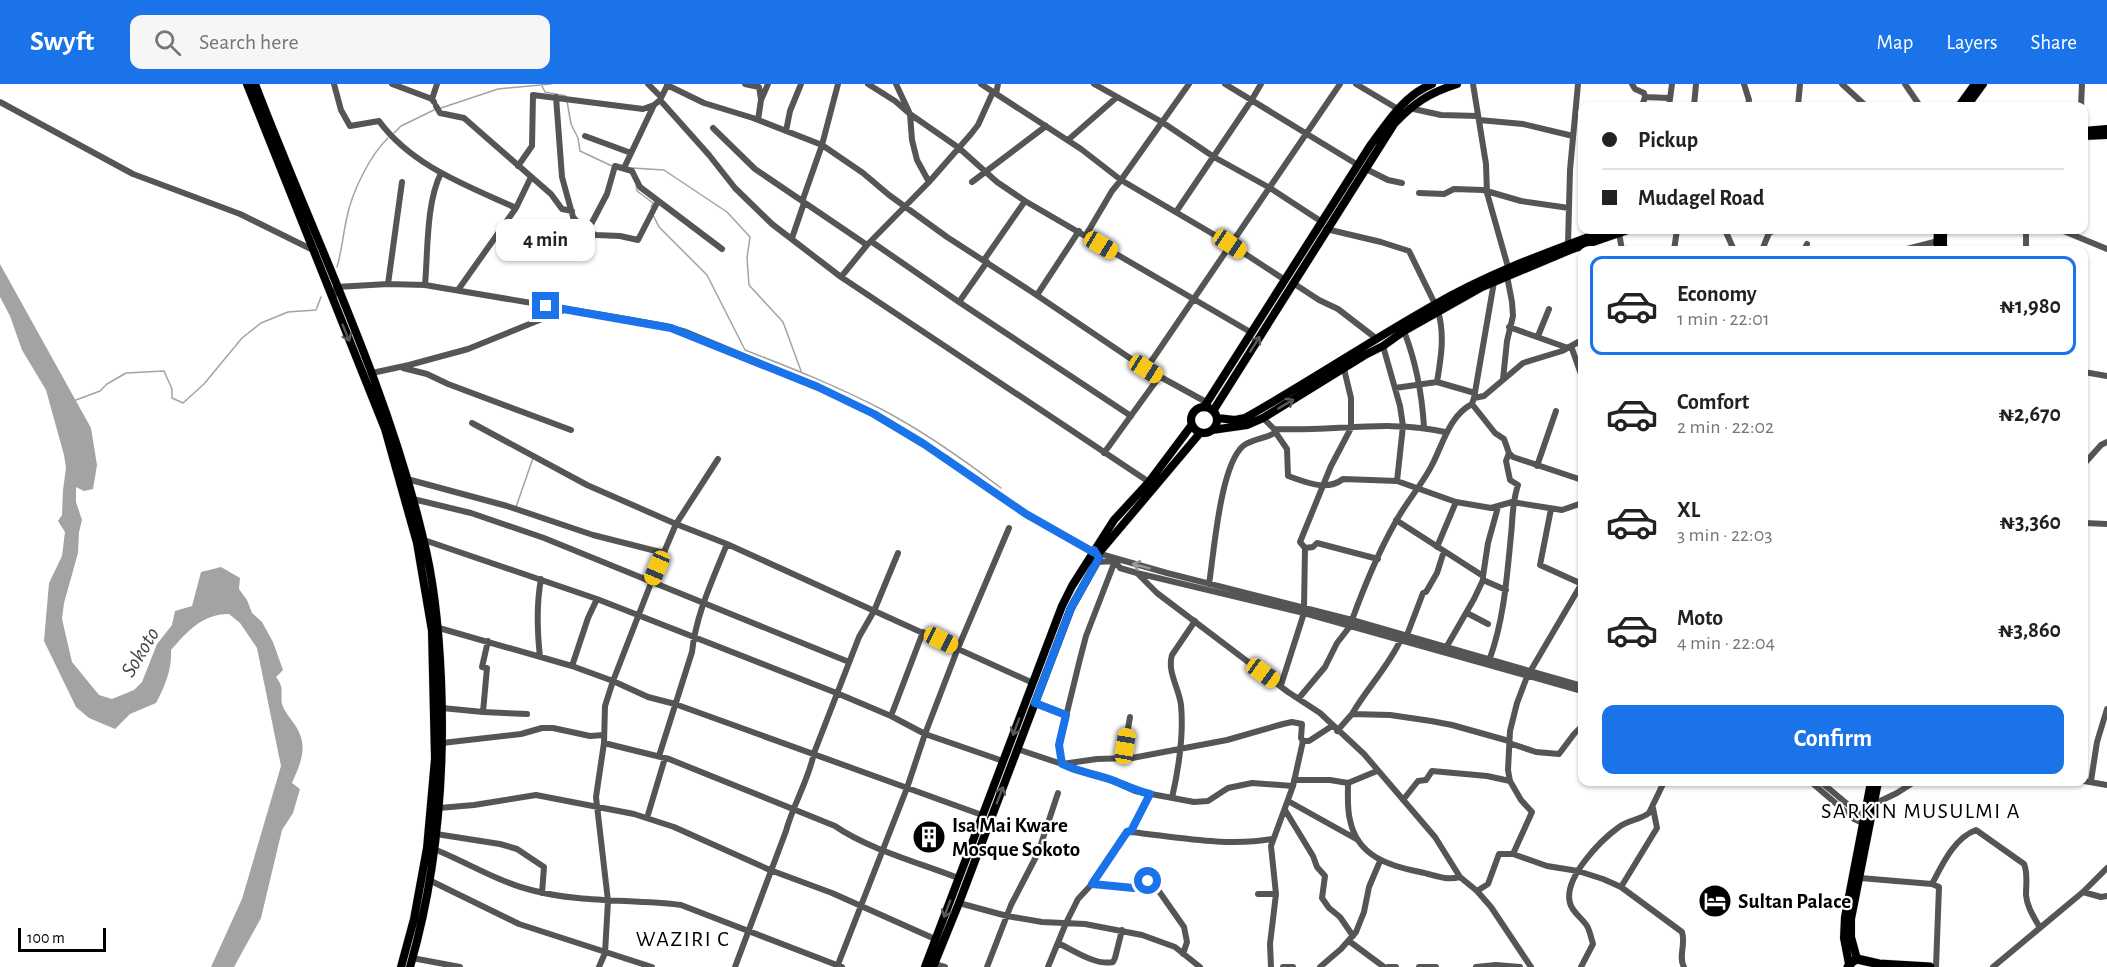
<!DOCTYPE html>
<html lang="en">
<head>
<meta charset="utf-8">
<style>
  body { margin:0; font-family:"Alegreya Sans",sans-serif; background:#f6f6f6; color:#222; height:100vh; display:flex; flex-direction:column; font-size:22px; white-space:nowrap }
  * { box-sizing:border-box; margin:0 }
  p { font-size:20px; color:#767676 }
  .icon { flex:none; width:33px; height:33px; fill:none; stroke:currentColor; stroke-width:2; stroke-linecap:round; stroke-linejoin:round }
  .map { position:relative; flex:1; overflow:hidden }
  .drawer { position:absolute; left:1578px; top:162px; width:510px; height:540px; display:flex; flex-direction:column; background:#fff; border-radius:12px; box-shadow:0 2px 4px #0004 }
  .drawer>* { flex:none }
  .banner { position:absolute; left:1578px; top:18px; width:510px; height:132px; border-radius:12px; box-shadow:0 2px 4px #0004; display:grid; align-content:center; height:132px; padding:0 24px; background:#fff }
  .scale { position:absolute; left:18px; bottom:15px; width:88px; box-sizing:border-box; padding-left:6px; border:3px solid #000; border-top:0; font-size:16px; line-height:21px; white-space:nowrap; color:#000; -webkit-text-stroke:4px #fff; paint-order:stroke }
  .end { position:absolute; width:27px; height:27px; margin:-14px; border:8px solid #1a73e8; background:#fff; box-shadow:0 0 0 3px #fff }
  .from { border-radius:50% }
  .bubble { position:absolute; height:42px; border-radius:12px; background:#fff; box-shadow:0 2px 4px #0004; font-size:20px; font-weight:700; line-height:42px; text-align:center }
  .car { position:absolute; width:18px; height:36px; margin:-18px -9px; border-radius:8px; box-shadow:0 0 4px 2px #0007; background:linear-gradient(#f5c518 24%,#345 0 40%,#f5c518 0 76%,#345 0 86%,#f5c518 0) }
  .banner b { display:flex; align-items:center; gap:21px; height:57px; font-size:22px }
  .banner b+b { border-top:2px solid #e0e0e0 }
  .banner i { width:15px; height:15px; background:#222 }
  ul { padding:10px 0 0; list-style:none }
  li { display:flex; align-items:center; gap:18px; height:99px; margin:0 12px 9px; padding:0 12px; border:3px solid transparent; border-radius:12px }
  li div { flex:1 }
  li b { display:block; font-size:22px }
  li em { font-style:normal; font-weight:700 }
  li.on { border-color:#1a73e8 }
  li>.icon { width:54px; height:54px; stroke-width:1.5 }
  .action { display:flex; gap:12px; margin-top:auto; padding:12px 24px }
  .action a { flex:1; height:69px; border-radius:12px; background:#1a73e8; color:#fff; font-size:24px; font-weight:700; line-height:69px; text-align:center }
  header { display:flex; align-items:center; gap:36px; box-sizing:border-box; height:84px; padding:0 30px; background:#1a73e8; color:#fff }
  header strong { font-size:28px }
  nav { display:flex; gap:33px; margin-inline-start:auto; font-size:21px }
  .search { width:420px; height:54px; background:#f6f6f6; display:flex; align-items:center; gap:15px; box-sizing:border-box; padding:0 21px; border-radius:12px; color:#767676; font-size:22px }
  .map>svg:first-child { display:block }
  .water { fill:#a3a3a3 }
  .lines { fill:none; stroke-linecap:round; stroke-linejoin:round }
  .stream { stroke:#a3a3a3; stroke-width:1.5 }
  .major-casing { stroke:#dbdbdb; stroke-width:9 }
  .highway-casing { stroke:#dbdbdb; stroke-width:10 }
  .minor { stroke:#555; stroke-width:6 }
  .major { stroke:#000; stroke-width:8 }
  .highway { stroke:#000; stroke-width:9 }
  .oneway { stroke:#595959 }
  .oneway2 { stroke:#999 }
  .route { stroke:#1a73e8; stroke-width:8 }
  .labels { text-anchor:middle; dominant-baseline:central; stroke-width:4.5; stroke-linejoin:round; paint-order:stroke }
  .poi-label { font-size:21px; font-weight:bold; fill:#000; stroke:#fff; text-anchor:start }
  .water-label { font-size:22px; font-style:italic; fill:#444; stroke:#fff }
  .neighbourhood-label { font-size:22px; letter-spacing:1.5px; fill:#000; stroke:#fff }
</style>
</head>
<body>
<header>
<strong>Swyft</strong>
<div class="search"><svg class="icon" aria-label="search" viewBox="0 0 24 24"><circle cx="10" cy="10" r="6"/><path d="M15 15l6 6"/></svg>Search here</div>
<nav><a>Map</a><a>Layers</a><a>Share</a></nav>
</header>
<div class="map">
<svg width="2107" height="883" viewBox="0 0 2107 883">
  <rect width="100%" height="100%" fill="#fff"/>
  <!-- water -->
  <path class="water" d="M 0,180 L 91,344 L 97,381 L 93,405 L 84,407 L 76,403 L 76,418 L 82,436 L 79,448 L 78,469 L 64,519 L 62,535 L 72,578 L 99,611 L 112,615 L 134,606 L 142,598 L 157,560 L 172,541 L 175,527 L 192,522 L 201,488 L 221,483 L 240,494 L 239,505 L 247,516 L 252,529 L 262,538 L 273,558 L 283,586 L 276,593 C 285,605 280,607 282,620 C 284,627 291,635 295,641 C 309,662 301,678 292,699 L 300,705 L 293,729 L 282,746 L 261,834 L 234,883 L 211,883 L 242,815 L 281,682 L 257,564 L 240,539 L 229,530 C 202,530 188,547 171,566 C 172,585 165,602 156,619 L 130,630 L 115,645 L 89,634 L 76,623 L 44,557 L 49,499 L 62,472 L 65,448 L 58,437 L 62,431 L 63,406 L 66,384 L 64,371 L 46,306 L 22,266 L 10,232 L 0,213 Z"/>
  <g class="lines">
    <!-- stream -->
    <path class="stream" d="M 542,2 L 545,8 L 566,12
      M 567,17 L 571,40 L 578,54 L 580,67 L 612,82
      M 441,24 L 498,5 L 551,0
      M 394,49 L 401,42 L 434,26
      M 632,84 L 664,86 L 727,128 L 750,153 L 747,174 L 749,201 L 783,238 L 801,287
      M 636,101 L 637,107 L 653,119 L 651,123
      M 653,131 L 659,143 L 707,191 L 745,266 C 791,284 837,302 881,325 C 923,347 963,375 1001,404
      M 337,183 C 342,166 343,150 347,133 C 352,108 370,71 388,54
      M 76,316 L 100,307 L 107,300 L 126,289 L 164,287 L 172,305 L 172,314 L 183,319 L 204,300 L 242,254 L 261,239 L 288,228 L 316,226 L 321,213
      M 516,423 L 533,374"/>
    <!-- major casing -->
    <g class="major-casing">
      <path id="major" d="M 247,0 L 385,345 L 417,459 L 432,547 L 435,675 L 427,764 L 414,835 L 401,883
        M 255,0 C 312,150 386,297 423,454 C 435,500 439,548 441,595 C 445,692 437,790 410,883
        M 1959,22 L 1975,0
        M 1967,22 L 1983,0
        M 2084,47 L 2107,45
        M 2084,52 L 2107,51
        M 1937,166 L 1938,146
        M 1943,166 L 1943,146
        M1191 336a13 13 0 1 1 26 0a13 13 0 1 1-26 0Z
        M 1204,323 L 1370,62 C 1388,38 1403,12 1432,0
        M 1213,327 L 1394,40 C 1414,19 1429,9 1457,0
        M 1217,334 L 1235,336 L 1245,334 C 1309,298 1370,257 1434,221 C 1489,189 1548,168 1607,146
        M 1212,346 L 1247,341 L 1263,334 L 1365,271 L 1383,262 L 1404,247 L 1482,203 L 1570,166 L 1628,146
        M 1857,875 L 1851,853 L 1851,835 L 1878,698
        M 1849,880 L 1844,854 L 1845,833 L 1871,698
        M 925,883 L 1062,522 L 1072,502 L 1114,436 L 1149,398 L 1191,342
        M 933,883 L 959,819 L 1071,524 L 1099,474 L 1098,470 L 1200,349"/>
    </g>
    <!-- highway casing -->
    <g class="highway-casing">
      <path id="highway" d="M 1848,883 L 1852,878 L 1857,875 L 1879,880 L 1930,883"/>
    </g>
    <!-- minor -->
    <path class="minor" d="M 334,0 L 341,26 L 350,42 L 379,37 C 412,82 466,101 516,124
      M 392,0 L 432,15
      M 648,0 L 661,13
      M 745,0 L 759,3 L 761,15
      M 868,0 L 895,17 L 910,30 L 959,64 L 997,98 L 1025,117 L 1252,249
      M 896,0 L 910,30 L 912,56 L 917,76 L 929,98
      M 981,0 L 1081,65 L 1121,96 L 1230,160 L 1285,196
      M 1094,0 L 1162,38 L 1214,73 L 1270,104 L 1322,138
      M 1225,0 L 1358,81
      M 1356,0 L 1398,25
      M 1473,0 L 1486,80 L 1487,109 L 1508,183
      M 1632,0 L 1635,5 L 1644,9 L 1645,13
      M 1744,0 L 1749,16 L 1748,22
      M 1842,0 L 1866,22
      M 1905,0 L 1920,22
      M 667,1 L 704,19 L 753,34 L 822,61 L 863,89 L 889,111 L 947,153 L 1032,208 L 1146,285 L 1208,319
      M 996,10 L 998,0
      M 556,13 L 562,93 L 573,133 L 584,146 L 596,151 L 620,152 L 638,156 L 658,117
      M 1645,13 L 1669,14
      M 660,16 L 709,71 L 735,104 L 772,140 L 841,193 L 1149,398
      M 0,18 L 133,90 L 240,130 L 313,166
      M 434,18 L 432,15 L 437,0
      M 436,22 L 440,29 L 464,34 L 551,110 L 562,125 L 572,127
      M 1642,22 L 1645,13
      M 1669,22 L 1672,0
      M 1694,22 L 1696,0
      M 1798,22 L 1800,0
      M 2081,22 L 2082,0
      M 1409,24 L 1441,31 L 1478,32
      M 758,36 L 761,16 L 768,0
      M 1479,36 L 1523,40 L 1573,52
      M 713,44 L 755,85 L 867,161
      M 786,47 L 790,27 L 801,0
      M 585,52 L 631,69
      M 1068,56 L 1117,13
      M 518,82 L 532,62 L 533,11 L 643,25 L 654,21
      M 624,84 L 654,21 L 660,16 L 668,0
      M 1366,85 L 1388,96 L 1402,99
      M 972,98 L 1046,42
      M 1419,109 L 1444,110 L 1454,105 L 1483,106 L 1521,117 L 1569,124
      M 1176,128 L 1251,17 L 1261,0
      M 1326,145 L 1381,158 L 1409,167 L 1435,220
      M 1725,146 L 1734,166
      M 2061,146 L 2107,165
      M 587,148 L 607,110 L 615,82 L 632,87 L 640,103 L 722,165
      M 1619,149 L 1622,166
      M 1086,151 L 1112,107 L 1121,96 L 1189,0
      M 792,154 L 804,119 L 803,115 L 822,61 L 838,0
      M 872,158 L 959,218 L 1131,332
      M 1568,160 L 1570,86 L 1578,0
      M 1674,166 L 1677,146
      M 1762,166 L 1769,149 L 1776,146
      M 1804,166 L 1807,160
      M 1893,166 L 1907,165 L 1938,157
      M 2026,166 L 2026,146
      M 984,176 L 1025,117
      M 841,193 L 867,161 L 929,98 L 971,50 L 978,41 L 993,8
      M 1293,199 L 1319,216 L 1338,225 L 1377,255
      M 388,200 L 402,98
      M 425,201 C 428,167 426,119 441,89
      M 458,206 L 516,124 L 531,93
      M 1037,211 L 1079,147
      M 333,215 L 336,203 L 388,200 L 425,201 L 632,236 L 665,242 L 686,248 L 818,303 L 874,330 L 946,374 L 1026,430 L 1093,468
      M 959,218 L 987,178
      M 1509,243 L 1568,264
      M 1404,247 C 1416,278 1422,310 1424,343
      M 1538,252 L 1549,225
      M 1383,262 L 1400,322 L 1403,342 L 1397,397
      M 1571,262 L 1582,293
      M 403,284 L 427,290 L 448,300 L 571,346
      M 1146,285 L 1340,0
      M 2084,288 L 2107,292
      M 372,289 L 409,281 L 468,265 L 564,226
      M 1503,295 L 1507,257 L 1513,232 L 1512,218 L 1507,192
      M 1437,298 C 1441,274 1445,251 1438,227
      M 1395,304 L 1437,298 L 1475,309
      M 1474,314 L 1494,198
      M 1472,320 L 1495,349 L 1504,355 L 1509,369 L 1513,373 L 1582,396
      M 1263,334 L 1274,345 C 1331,348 1389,335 1445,348
      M 472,339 L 587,401 L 676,440 L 727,460 L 1033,599
      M 1276,349 L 1287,365 L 1288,392 C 1306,398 1326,408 1343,395 L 1397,397 L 1456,418 L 1491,424 L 1512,418 L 1562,426 L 1582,419
      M 1104,369 L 1159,293
      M 2084,380 L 2101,361 L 2107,358
      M 1537,382 L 1556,327
      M 407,395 L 507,422 L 593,451 L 664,469
      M 413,415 L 471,429 L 544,454 L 849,578
      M 1551,425 L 1540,481 L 1582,500
      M 1396,436 L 1483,492 L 1483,496 L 1506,506
      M 2084,439 L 2107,440
      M 424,456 L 597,515 L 839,610 L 891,632 L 925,650 L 1003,677
      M 1437,463 L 1456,418
      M 1305,464 L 1313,463 L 1317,459 L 1378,475
      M 1097,469 L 1167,489 L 1352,536 L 1582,602
      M 1088,476 L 1097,478 L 1115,477 L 1120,484 L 1137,489 L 1304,529 L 1582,607
      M 1115,477 L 1086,552 L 1080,575 L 1059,661 L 1062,680 L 1072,685 L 1111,696 L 1135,707 L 1194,718 L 1208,717 L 1228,704 L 1252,699 L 1293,702
      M 1137,489 L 1157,509 L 1288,608 L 1320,629 L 1364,670 L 1435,753 L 1460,793 L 1477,807 L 1491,823 L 1531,883
      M 1483,492 L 1488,459 L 1498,423
      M 1209,500 C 1214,469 1220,382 1243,362 C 1252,355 1269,354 1276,348
      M 1304,524 L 1305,464 L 1300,458 L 1331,382 L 1351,344 L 1351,314 L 1344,285
      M 1467,529 L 1488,540
      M 1352,536 C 1364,503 1378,469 1395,439 C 1406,418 1422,401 1432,381 C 1443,360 1449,332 1472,320 L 1474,314 L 1484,312 L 1523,279 L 1562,267 L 1582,256
      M 439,544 L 572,582 L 613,597 L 648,613 L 675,620 L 982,731
      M 1407,551 L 1423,509 L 1426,508 L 1437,489 L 1444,467
      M 488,557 L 482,583 L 487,584 L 483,628 L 527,630
      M 1447,562 L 1474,515 L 1483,496
      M 540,573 C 537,546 536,522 541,495
      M 1490,574 C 1504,535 1507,492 1511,451 C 1513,432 1512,419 1518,401 L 1510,396 L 1506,377 L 1509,369
      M 572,582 L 588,534 L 597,515
      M 1531,586 L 1582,499
      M 1281,601 L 1304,529
      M 1299,614 L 1325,583 L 1337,559 L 1351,541
      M 1035,619 L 1066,631
      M 442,624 L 483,628
      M 1352,630 C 1367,604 1389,582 1401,555
      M 891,632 L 923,548
      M 1337,647 L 1352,630 L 1390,631 L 1431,637 L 1452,641 L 1509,657
      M 442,659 L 521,650 L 542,644 L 553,644 L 590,652 L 604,651
      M 604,659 L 669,675 L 835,742 C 868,765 920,779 958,794
      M 1509,659 L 1536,668 L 1559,670 L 1574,650 L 1582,642
      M 1017,665 L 1062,680 L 1097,675 L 1132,674 L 1227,656 L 1283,640 L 1292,638 L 1302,640 L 1301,654 L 1303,657
      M 659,672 L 692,568 C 696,530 713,495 727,460
      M 1127,674 L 1125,662 L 1130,633
      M 1294,696 L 1330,696 L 1348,699 L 1377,687
      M 2084,697 L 2107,701
      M 2091,697 L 2097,658 L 2107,625
      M 1811,698 L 1854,735 L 1867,741
      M 1821,698 L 1858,729 L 1869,732
      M 1348,699 C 1348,711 1347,725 1350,736 C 1357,772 1389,782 1420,788 C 1435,791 1445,797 1460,793
      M 1172,714 C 1179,683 1184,652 1181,621 C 1179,604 1167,588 1172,571 L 1195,537
      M 1403,716 L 1418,697 L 1426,696 L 1432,687 L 1487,692 L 1510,697
      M 1288,717 L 1358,756
      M 1874,720 L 1897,709 L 1914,698
      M 439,724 L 474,721 L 536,711 L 634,730 L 674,743 L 770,786 L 832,809 L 935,855
      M 1285,726 L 1313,772 L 1317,783 L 1325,792 L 1322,814 L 1329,824 L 1340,833 L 1353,852
      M 647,734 L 665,674
      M 1131,748 C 1177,753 1226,763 1272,755
      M 436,750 L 500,760 L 517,765 L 544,783 L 542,809
      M 434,765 C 464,777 501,799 531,806 C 580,819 631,815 681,821 L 842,883
      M 1513,770 L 1532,728 L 1521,716 L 1510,697 L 1508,686 L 1510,647 L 1517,619 L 1528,590
      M 1860,794 L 1932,800 L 1939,803 L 1936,883
      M 429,796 L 519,840 L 652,883
      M 1092,800 L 1134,804 L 1140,795 L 1148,797 L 1156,803 L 1184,843 L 1187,858 L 1183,870
      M 1932,800 C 1942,781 1954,754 1976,746 L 2024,780 C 2028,789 2026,800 2026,811 C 2027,823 2034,833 2040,844
      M 1621,803 L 1657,744 L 1653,724
      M 1477,807 L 1488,800 L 1499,770 L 1513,770 L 1547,782 L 1578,787 L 1603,795 L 1621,803 L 1682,848 C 1686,860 1678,873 1684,883
      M 2083,808 L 2101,813 L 2107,812
      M 1258,810 L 1276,810
      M 959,819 L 1007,832 L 1042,838 L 1085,840 L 1142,851 L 1175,863 L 1200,883
      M 1349,857 L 1384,883
      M 1058,859 C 1073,866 1096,882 1113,878 L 1115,874 L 1122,846
      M 412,874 L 460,883
      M 934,880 L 945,883
      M 599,883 L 605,869 L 608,817 L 596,713 L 604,659 L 605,622 L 613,597 L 651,499 L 676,440 L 718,375
      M 735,883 L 786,747 C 793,721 809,695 814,669 L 859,553 L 874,527 L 898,469
      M 837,883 L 907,704 L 925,650 L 958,564 L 1009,444
      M 987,883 L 1011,821 L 1038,769 L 1058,709
      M 1048,883 L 1066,839 L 1078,815 L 1092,800 L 1127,748 L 1131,748 L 1150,710
      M 1271,883 L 1270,860 L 1276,810 L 1271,762 L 1293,702 L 1303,657 L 1309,657 L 1332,642
      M 1283,883 L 1293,883
      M 1320,883 L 1341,865 L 1356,848 L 1364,828 L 1369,803 L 1380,777
      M 1388,883 L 1396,883
      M 1419,883 L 1436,883
      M 1476,883 L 1496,881 L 1520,883
      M 1581,883 L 1593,860 C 1591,854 1590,847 1587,842 C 1582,834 1572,828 1570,819 C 1563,794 1601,756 1619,743 C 1628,736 1640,736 1649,729 L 1664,698
      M 1993,883 L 2083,808 L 2107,784"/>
    <!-- major -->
    <use href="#major" class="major"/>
    <!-- highway -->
    <use href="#highway" class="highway"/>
  </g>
  <!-- one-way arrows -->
  <defs><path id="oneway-shaft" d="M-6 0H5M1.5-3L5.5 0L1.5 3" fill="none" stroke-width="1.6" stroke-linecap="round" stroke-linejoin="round" transform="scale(1.5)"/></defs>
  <g class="oneway">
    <use href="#oneway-shaft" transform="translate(346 249) rotate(68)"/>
    <use href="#oneway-shaft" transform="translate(1255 260) rotate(-58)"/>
    <use href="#oneway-shaft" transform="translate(1286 320) rotate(-31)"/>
    <use href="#oneway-shaft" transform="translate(1016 643) rotate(111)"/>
    <use href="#oneway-shaft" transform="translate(1000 711) rotate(-69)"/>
    <use href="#oneway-shaft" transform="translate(947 825) rotate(111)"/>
  </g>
  <use class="oneway2" href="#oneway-shaft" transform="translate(1141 482) rotate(-165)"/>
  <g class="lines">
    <!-- route -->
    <path class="route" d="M 546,222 L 671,244 L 818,303 L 874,330 L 924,360 L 1026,430 L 1093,468 L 1094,466 L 1099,474 L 1071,524 L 1035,619 L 1066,631 L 1059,661 L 1062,680 C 1077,687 1093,690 1109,695 C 1123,700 1136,707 1150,710 L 1131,747 L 1127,748 L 1092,800 L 1134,804 L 1140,795 L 1148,797"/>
  </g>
  <!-- icons -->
  <defs>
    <g id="building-disc" transform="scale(1.725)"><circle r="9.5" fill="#000" stroke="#fff"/><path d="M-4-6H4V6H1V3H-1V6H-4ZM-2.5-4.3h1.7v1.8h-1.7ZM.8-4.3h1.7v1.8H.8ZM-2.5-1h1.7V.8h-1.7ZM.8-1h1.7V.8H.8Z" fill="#fff"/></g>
    <g id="hotel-disc" transform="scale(1.725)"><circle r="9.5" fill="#000" stroke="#fff"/><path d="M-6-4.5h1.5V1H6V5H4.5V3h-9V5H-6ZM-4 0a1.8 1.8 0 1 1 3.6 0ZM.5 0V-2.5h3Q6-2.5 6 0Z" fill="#fff"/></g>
  </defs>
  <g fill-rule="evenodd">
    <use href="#building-disc" x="929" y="753"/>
    <use href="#hotel-disc" x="1715" y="817"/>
  </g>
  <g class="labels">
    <!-- poi labels -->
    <g class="poi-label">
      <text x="952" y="741">Isa Mai Kware<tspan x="952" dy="24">Mosque Sokoto</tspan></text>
      <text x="1738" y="817">Sultan Palace</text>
    </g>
    <!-- water labels -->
    <g class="water-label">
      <text transform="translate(140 568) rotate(-59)">Sokoto</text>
    </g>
    <!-- neighbourhood labels -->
    <g class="neighbourhood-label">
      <text x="1921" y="727">SARKIN MUSULMI A</text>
      <text x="683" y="855">WAZIRI C</text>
    </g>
  </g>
</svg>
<div class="scale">100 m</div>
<i class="end from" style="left:1148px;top:797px"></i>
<i class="end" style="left:546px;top:222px"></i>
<div class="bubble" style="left:496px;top:135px;width:99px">4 min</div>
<i class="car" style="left:1230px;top:160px;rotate:124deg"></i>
<i class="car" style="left:1101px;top:161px;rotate:121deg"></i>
<i class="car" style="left:1146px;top:285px;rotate:122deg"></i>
<i class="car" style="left:657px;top:484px;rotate:203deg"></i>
<i class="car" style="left:941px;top:556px;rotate:116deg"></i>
<i class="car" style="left:1263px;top:589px;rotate:126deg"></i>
<i class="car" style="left:1125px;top:662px;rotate:9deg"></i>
<div class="banner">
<b><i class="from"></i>Pickup</b>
<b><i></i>Mudagel Road</b>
</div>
<section class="drawer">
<ul>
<li class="on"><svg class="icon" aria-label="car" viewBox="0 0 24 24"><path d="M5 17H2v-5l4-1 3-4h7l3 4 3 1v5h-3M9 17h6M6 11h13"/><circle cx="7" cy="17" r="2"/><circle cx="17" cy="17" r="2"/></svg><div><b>Economy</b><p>1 min · 22:01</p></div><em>₦1,980</em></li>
<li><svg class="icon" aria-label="car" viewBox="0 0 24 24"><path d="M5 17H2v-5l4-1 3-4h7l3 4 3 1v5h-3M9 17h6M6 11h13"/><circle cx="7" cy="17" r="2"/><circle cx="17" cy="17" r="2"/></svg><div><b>Comfort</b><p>2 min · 22:02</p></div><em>₦2,670</em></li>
<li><svg class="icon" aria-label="car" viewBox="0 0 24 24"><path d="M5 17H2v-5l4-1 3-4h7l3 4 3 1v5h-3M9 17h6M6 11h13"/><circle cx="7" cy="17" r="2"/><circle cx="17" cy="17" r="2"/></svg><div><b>XL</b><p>3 min · 22:03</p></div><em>₦3,360</em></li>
<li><svg class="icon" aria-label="car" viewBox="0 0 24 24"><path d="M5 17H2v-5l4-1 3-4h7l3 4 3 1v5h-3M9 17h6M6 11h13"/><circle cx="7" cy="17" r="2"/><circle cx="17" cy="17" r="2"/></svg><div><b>Moto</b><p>4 min · 22:04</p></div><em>₦3,860</em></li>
</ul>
<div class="action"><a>Confirm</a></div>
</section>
</div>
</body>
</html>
